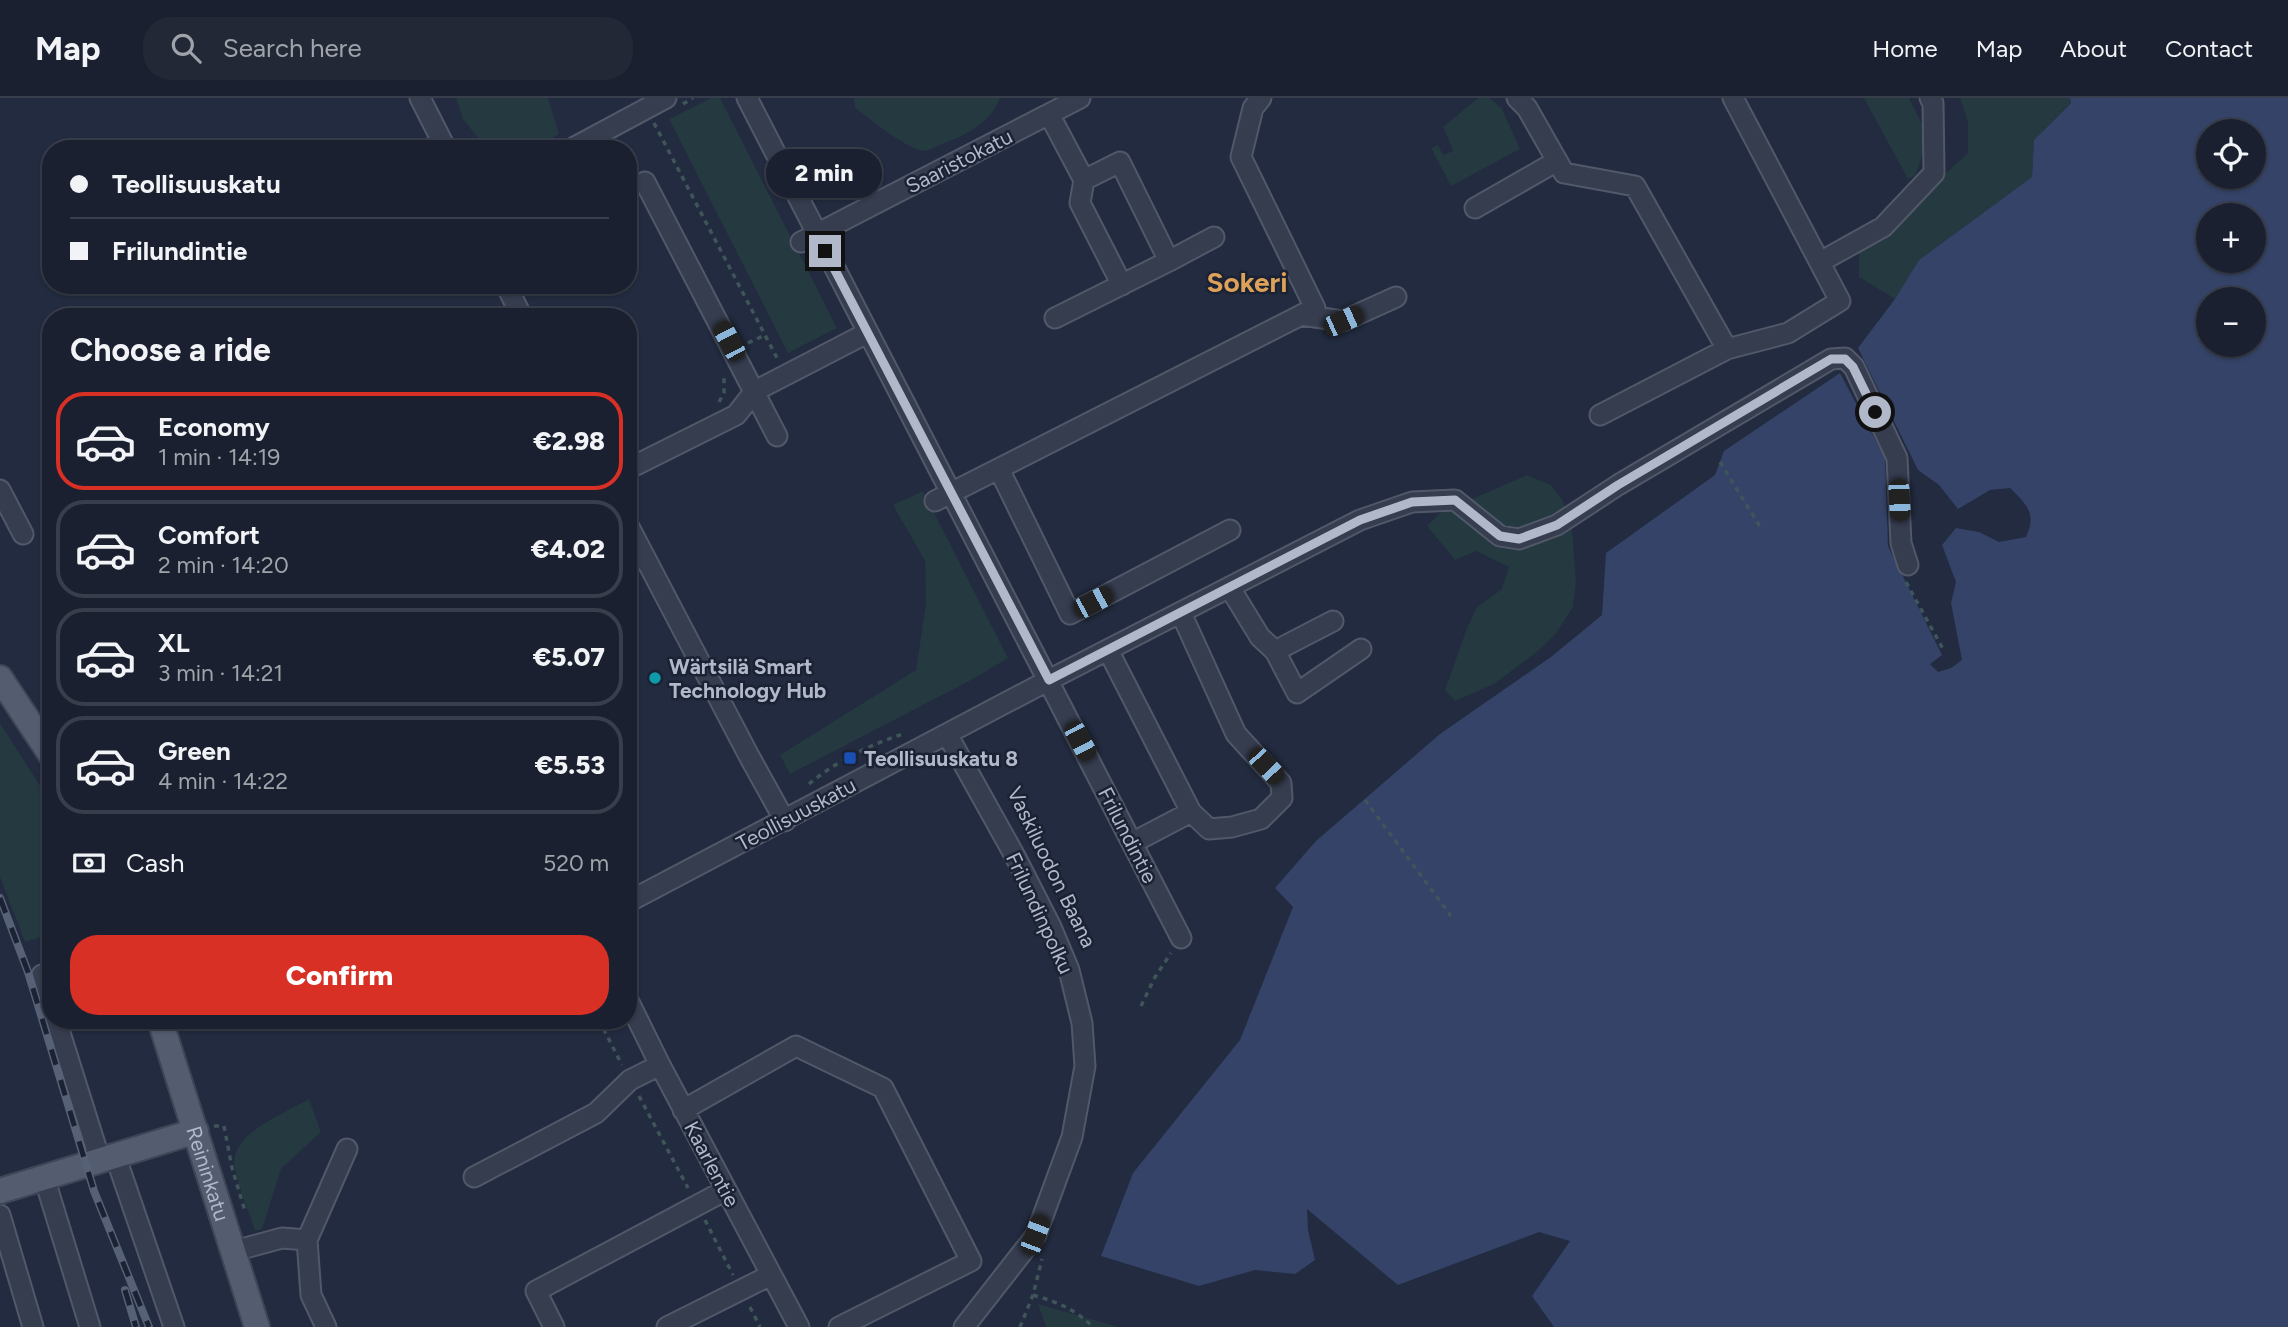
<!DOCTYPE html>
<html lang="en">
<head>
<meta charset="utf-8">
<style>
  body { margin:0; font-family:Figtree,sans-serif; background:#232837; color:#f1f3f6; height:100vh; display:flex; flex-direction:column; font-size:26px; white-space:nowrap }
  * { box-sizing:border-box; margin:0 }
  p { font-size:23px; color:#9fa3aa }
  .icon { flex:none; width:38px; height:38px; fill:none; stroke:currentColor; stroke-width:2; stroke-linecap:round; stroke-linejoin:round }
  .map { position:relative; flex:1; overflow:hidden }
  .panel { position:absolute; left:42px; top:210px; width:595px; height:721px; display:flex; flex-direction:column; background:#1a202f; border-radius:28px; box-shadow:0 2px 5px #0004,0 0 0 2px #383e4b }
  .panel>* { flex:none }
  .banner { position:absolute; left:42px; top:42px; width:595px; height:154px; border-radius:28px; box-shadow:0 2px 5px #0004,0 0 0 2px #383e4b; display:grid; align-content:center; height:154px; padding:0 28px; background:#1a202f }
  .fabs { position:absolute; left:2196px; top:21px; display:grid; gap:14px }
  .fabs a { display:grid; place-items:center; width:70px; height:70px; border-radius:50%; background:#1a202f; box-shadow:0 2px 5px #0004,0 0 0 2px #383e4b; font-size:35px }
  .end { position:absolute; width:32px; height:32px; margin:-16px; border:9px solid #b1b8ca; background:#111; box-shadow:0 0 0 4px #111 }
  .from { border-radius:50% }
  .bubble { position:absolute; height:49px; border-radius:24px; background:#1a202f; box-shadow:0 2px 5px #0004,0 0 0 2px #383e4b; font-size:23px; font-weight:800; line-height:49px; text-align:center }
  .car { position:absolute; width:21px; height:42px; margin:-21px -10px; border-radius:9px; box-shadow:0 0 5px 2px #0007; background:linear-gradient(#222 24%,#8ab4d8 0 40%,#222 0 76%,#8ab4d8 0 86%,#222 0) }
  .banner b { display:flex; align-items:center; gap:24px; height:66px; font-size:26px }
  .banner b+b { border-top:2px solid #383e4b }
  .banner i { width:18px; height:18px; background:#f1f3f6 }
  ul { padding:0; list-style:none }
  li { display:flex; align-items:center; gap:21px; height:98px; margin:0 14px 10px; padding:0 14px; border:4px solid #383e4b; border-radius:28px }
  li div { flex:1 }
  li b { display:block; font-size:26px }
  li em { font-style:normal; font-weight:800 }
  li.active { border-color:#d93025 }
  li>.icon { width:63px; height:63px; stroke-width:1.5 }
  h2 { padding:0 28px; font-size:32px; line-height:84px }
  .pay { display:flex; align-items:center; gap:18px; height:77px; padding:0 28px; font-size:26px }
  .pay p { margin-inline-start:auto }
  .button { display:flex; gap:14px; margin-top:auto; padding:14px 28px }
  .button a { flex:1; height:80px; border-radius:28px; background:#d93025; color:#fff; font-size:28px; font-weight:800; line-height:80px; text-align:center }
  header { display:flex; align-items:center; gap:42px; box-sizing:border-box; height:98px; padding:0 35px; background:#1a202f; border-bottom:2px solid #383e4b }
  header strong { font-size:33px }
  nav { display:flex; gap:38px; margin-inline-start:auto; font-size:24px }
  .search { width:490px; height:63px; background:#232837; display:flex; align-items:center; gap:18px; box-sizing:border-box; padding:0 24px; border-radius:28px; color:#9fa3aa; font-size:26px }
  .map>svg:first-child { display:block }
  .green { fill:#243940 }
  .water { fill:#344367; fill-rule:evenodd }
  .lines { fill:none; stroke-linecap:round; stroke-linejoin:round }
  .minor-casing { stroke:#515869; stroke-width:23 }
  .major-casing { stroke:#3f4657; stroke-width:28 }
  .path { stroke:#3f555a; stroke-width:3.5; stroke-dasharray:5 5; stroke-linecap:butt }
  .minor { stroke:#363d4f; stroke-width:19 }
  .major { stroke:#545c6f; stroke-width:24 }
  .rail-casing { stroke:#576176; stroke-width:8 }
  .rail { stroke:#1b2233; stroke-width:5; stroke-dasharray:16; stroke-linecap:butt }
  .route { stroke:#b1b8ca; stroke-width:9 }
  .culture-dot { fill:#0f9aa8; stroke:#1b2233; stroke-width:2.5 }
  .transit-dot { fill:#1a4fb4; stroke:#1b2233; stroke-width:2.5 }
  .labels { text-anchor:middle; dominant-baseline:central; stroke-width:5; stroke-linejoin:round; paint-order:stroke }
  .street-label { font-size:21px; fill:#b1b8ca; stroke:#1b2233 }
  .poi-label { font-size:21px; font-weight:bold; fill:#b1b8ca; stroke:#1b2233; text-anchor:start }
  .district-label { font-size:28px; font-weight:bold; fill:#dda159; stroke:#1b2233 }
</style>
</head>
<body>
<header>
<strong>Map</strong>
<div class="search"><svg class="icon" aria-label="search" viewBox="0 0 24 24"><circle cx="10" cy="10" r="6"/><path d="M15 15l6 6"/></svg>Search here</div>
<nav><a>Home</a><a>Map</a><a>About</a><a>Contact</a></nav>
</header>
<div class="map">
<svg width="2288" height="1229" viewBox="0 0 2288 1229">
  <rect width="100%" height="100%" fill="#222b3f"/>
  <!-- green -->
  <path class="green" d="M 456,0 L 548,0 L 559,36 L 535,51 L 487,51 L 463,21 Z
    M 711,0 L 720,0 L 837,230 L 788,255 L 669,21 Z
    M 854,0 L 1000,0 C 990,26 966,37 942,46 C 937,48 930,52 926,53 C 908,53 870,21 855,10 Z
    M 1478,0 L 1490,0 L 1502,11 L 1520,51 L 1451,88 L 1431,50 L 1438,47 L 1443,57 L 1453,53 L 1443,29 Z
    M 1864,0 L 1909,0 L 1929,40 L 1915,78 L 1908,81 Z
    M 1960,0 L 2070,0 L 2071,4 L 2034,42 L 2032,79 L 1919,162 L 1895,201 L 1859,179 L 1859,155 L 1968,55 L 1968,24 Z
    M 1527,377 L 1551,387 L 1562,401 L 1572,432 L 1576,483 L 1573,509 L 1557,534 L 1538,553 L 1494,586 L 1455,603 L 1445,592 L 1467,530 L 1477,509 L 1502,491 L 1509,469 L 1476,453 L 1455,462 L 1427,428 L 1440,415 Z
    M 923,393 L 1008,560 L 975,580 L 790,676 L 780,657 L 916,572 L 926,506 L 925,463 L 893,407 Z
    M 0,625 L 51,705 L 51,836 L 25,844 L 0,779 Z
    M 309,1001 L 321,1034 L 281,1071 L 262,1131 L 255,1133 C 249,1113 239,1092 235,1071 C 227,1036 284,1016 309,1001 Z
    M 1038,1206 L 1119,1229 L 1046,1229 Z"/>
  <!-- water -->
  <path class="water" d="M 2070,0 L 2288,0 L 2288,1229 L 1554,1229 L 1532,1198 L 1570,1143 L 1539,1134 L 1398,1187 L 1307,1111 L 1308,1132 L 1315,1162 L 1295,1176 L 1255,1172 L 1199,1188 L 1101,1158 L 1133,1075 L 1240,942 L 1293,809 L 1275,790 L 1316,743 L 1440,636 L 1551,559 L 1602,517 L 1606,455 L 1715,377 L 1724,353 L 1840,275 L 1885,360 L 1888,448 L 1942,557 L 1930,566 L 1938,574 L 1951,570 L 1962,562 L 1951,505 L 1956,484 L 1942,447 L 1956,430 L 1979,434 L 1999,444 L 2026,439 C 2037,415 2027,407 2010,390 L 1990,392 L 1958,411 L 1939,387 L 1918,372 L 1858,250 L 1895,201 L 1919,162 L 2032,79 L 2034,42 L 2071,5 ZM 2208,33 L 2254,33 L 2254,79 L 2208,79 ZM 2208,117 L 2254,117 L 2254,163 L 2208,163 ZM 2208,201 L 2254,201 L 2254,247 L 2208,247 Z"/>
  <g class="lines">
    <!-- minor casing -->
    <g class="minor-casing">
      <path id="minor" d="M 420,0 L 446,51
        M 747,0 L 1181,840
        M 1517,0 L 1527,10 L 1564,75 L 1635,88 L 1727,251 L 1600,317
        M 1049,16 L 1084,82 L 1120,64 L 1169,163 L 1214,139
        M 571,51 L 666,0
        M 1084,82 L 1080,105 L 1122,187
        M 645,84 L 777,338
        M 1475,110 L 1557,63
        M 801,144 L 1080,0
        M 1820,164 L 1883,129 L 1934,75 L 1933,5 L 1930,0
        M 506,187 L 522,219
        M 1301,217 L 1343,223 L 1396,199
        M 1055,220 L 1169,163
        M 1727,251 L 1788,235 L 1840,203 L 1733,0
        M 628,371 L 736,317 L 755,293 L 867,235
        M 999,371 L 1070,516 L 1230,432
        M 0,392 L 23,436
        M 935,403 L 1315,210 L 1241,59 L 1253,10 L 1261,0
        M 628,427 L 749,658 L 785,723
        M 1230,490 L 1260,539 L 1275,553 L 1297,595 L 1361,551
        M 1108,552 L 1191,714
        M 1275,553 L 1333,523
        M 947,636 L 1016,760 L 1051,829 L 1069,872 L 1082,925 L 1085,968 L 1072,1039 L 1036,1137 L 964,1229
        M 1132,745 L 1191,714 L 1209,731 L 1232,729 L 1261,721 L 1282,700 L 1281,685 L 1236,636 L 1181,515
        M 628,804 L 1049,582 L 1360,422 L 1412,404 L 1455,402 L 1500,438 L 1519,441 L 1557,427 L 1618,387 L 1831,261 L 1845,260 L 1854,269 L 1897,360 L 1901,445 L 1908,467
        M 51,874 L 42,877 L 51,904
        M 628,902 L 660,967 L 799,1229
        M 56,922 L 100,1062
        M 683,1012 L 796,948 L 883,990 L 971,1163 L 839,1229
        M 115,1057 L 174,1229
        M 44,1079 L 90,1229
        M 474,1079 L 596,1015 L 630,982 L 660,967
        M 0,1117 L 33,1229
        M 307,1142 L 347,1051
        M 234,1153 L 282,1140 L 307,1142 L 311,1197 L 326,1229
        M 554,1229 L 536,1193 L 726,1092
        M 667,1229 L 771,1177"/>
    </g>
    <!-- major casing -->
    <g class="major-casing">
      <g id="major">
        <path d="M 0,580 L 51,657"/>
        <path id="s1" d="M 160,922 L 257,1229"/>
        <path d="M 0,1093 L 196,1033"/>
      </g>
    </g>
    <!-- path -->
    <path class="path" d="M 683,6 L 693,0
      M 654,25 L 777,260
      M 748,245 L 765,237
      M 719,304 L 724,295 L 724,278
      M 1720,364 L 1761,430
      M 1906,484 L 1943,551
      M 42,677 L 51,690
      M 809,686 C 835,664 871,646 903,636
      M 1365,702 L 1451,818
      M 1141,908 L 1155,879 L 1171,855
      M 599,922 L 622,967
      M 639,998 L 688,1090
      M 214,1028 L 224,1028 L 232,1070 L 245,1113
      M 705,1122 L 733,1177
      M 1033,1197 C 1057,1204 1075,1211 1093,1229
      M 750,1209 L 760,1229
      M 1020,1229 L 1033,1197 L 1042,1161"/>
    <!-- minor -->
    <use href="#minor" class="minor"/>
    <!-- major -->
    <use href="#major" class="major"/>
    <!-- rail casing -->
    <g class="rail-casing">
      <path id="rail" d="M 0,800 L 28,874 L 94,1093 L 149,1229
        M 125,1192 L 136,1229"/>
    </g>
    <!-- rail -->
    <use href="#rail" class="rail"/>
  </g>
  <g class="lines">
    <!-- route -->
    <path class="route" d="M 825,153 L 1049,582 L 1360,422 L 1412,404 L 1455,402 L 1500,438 L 1519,441 L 1557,427 L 1618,387 L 1831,261 L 1845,261 L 1853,269 L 1875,314"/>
  </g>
  <!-- markers -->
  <circle class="culture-dot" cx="655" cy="580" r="7"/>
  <rect class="transit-dot" x="843" y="653" width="14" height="14" rx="3.5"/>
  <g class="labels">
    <!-- street labels -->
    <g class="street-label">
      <text transform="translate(959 63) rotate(-27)">Saaristokatu</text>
      <text transform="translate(796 716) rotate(-28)">Teollisuuskatu</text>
      <text transform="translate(1128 737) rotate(63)">Frilundintie</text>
      <text transform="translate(1052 769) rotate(64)">Vaskiluodon Baana</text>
      <text transform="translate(1040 815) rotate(65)">Frilundinpolku</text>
      <text transform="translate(712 1066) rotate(62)">Kaarlentie</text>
      <text stroke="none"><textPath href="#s1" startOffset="161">Reininkatu</textPath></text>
    </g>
    <!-- poi labels -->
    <g class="poi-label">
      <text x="669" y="568">Wärtsilä Smart<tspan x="669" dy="24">Technology Hub</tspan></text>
      <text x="864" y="660">Teollisuuskatu 8</text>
    </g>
    <!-- district labels -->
    <g class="district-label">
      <text x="1247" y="184">Sokeri</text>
    </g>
  </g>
</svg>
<div class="fabs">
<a><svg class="icon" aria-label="locate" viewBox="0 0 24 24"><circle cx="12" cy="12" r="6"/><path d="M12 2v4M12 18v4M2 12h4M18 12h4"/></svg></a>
<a>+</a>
<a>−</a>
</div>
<i class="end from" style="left:1875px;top:314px"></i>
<i class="end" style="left:825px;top:153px"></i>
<div class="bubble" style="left:766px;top:51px;width:116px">2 min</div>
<i class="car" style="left:1343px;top:223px;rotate:66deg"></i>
<i class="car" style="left:729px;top:243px;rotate:332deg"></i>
<i class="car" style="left:1899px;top:402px;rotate:177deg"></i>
<i class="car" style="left:1093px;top:504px;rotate:62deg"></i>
<i class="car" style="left:1080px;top:643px;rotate:152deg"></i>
<i class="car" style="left:1266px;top:668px;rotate:137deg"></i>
<i class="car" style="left:1035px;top:1137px;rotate:21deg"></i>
<div class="banner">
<b><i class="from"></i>Teollisuuskatu</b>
<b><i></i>Frilundintie</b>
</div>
<section class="panel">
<h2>Choose a ride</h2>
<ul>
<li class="active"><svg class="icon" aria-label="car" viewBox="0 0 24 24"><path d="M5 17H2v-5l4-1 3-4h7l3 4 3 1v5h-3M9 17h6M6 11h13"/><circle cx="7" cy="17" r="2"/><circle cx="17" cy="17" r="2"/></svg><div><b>Economy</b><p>1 min · 14:19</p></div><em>€2.98</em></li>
<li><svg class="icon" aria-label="car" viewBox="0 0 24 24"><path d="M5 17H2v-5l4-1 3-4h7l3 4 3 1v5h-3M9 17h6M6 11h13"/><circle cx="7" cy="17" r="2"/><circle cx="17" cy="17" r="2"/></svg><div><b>Comfort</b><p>2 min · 14:20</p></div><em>€4.02</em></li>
<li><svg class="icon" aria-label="car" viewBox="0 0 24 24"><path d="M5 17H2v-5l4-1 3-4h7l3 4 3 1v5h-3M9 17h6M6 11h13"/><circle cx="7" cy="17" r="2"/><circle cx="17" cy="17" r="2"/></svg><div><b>XL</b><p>3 min · 14:21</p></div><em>€5.07</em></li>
<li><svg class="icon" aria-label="car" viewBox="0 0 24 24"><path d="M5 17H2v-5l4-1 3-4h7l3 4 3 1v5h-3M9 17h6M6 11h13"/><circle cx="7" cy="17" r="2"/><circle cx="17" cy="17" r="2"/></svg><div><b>Green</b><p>4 min · 14:22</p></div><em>€5.53</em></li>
</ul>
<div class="pay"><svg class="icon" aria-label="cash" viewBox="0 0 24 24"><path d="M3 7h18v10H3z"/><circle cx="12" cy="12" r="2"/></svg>Cash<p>520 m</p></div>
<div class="button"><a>Confirm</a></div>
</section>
</div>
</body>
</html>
